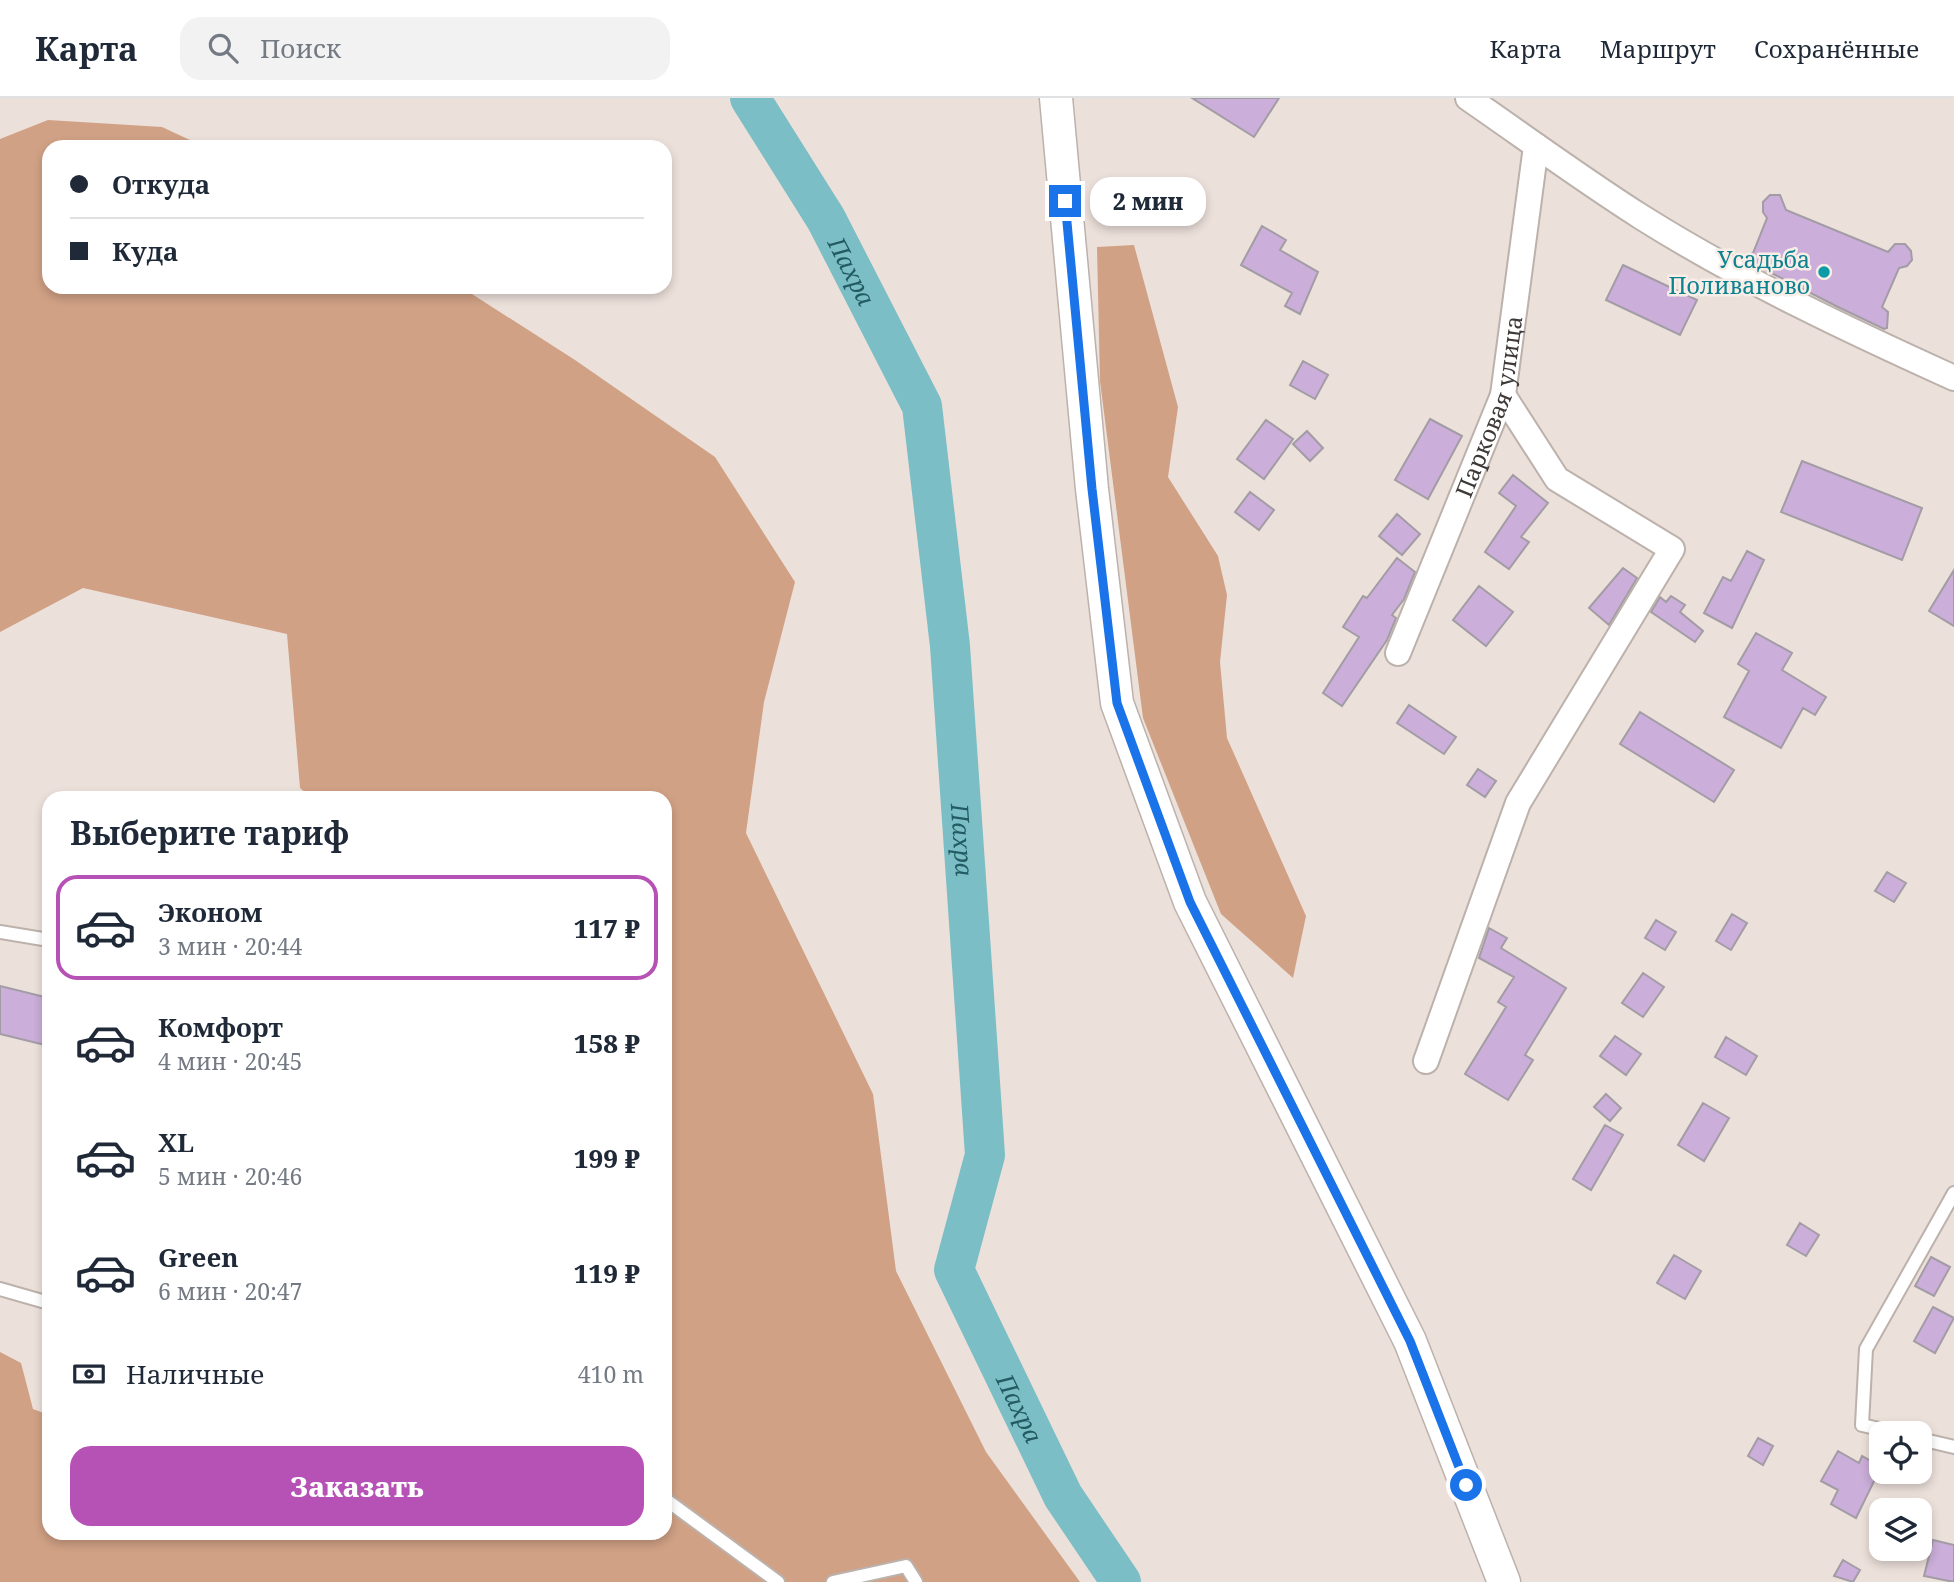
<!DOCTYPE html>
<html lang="ru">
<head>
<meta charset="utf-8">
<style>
  body { margin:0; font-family:"Noto Serif",serif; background:#f2f2f3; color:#1f2937; height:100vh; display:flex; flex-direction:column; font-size:26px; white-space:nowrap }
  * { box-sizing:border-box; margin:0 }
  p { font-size:23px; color:#747a83 }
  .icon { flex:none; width:38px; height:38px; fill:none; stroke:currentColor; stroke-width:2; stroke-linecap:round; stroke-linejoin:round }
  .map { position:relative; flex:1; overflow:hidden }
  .drawer { position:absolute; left:42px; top:693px; width:630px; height:749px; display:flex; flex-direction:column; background:#fff; border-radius:21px; box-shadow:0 4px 10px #0003 }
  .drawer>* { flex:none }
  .top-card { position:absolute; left:42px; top:42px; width:630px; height:154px; border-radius:21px; box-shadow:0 4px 10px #0003; display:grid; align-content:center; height:154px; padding:0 28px; background:#fff }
  .tools { position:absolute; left:1869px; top:1323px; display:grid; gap:14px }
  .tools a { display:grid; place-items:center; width:63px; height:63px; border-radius:14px; background:#fff; box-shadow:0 4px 10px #0003; font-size:35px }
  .end { position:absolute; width:32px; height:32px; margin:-16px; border:9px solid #1a73e8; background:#fff; box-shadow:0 0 0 4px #fff }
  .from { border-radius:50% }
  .bubble { position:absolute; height:49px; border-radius:21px; background:#fff; box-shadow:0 4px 10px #0003; font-size:23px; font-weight:800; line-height:49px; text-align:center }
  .top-card b { display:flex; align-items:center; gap:24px; height:66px; font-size:26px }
  .top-card b+b { border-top:2px solid #e0e1e3 }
  .top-card i { width:18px; height:18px; background:#1f2937 }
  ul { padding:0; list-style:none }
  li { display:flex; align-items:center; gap:21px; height:105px; margin:0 14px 10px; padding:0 14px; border:4px solid transparent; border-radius:21px }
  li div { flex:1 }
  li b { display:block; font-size:26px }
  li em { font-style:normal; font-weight:800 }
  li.selected { border-color:#b651b6 }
  li>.icon { width:63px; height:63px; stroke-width:1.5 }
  h2 { padding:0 28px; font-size:32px; line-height:84px }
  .pay { display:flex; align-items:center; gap:18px; height:77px; padding:0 28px; font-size:26px }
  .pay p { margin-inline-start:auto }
  .action { display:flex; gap:14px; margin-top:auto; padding:14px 28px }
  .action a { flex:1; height:80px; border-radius:21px; background:#b651b6; color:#fff; font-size:28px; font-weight:800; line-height:80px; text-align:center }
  header { display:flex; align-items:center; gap:42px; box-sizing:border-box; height:98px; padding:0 35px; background:#fff; border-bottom:2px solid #e0e1e3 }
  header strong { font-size:33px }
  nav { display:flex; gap:38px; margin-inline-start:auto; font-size:24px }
  .search { width:490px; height:63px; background:#f2f2f3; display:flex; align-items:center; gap:18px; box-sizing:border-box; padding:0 24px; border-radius:21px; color:#747a83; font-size:26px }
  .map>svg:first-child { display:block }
  .forest { fill:#d0a185 }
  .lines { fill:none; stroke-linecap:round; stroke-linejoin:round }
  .river { stroke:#7cbec6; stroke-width:40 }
  .building { fill:#cbaed9; stroke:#a29ca5; stroke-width:2 }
  .service-casing { stroke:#bcb1ab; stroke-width:16 }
  .minor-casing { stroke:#bcb1ab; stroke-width:28 }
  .tertiary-casing { stroke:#bcb1ab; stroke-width:35 }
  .service { stroke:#fff; stroke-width:12 }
  .minor { stroke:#fff; stroke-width:24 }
  .tertiary { stroke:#fff; stroke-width:32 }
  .route { stroke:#1a73e8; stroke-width:9 }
  .culture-dot { fill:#0f9aa8; stroke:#f9ede7; stroke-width:2.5 }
  .labels { text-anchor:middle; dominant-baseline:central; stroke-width:5; stroke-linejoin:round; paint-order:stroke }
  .culture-label { font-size:23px; fill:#0d838f; stroke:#f9ede7; text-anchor:end }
  .street-label { font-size:23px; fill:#3f3a38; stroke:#f9ede7 }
  .water-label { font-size:24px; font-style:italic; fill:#235b62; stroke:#f9ede7 }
</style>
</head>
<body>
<header>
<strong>Карта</strong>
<div class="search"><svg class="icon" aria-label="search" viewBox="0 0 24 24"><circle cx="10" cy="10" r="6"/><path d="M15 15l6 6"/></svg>Поиск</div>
<nav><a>Карта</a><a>Маршрут</a><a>Сохранённые</a></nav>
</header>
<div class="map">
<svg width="1954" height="1484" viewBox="0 0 1954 1484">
  <rect width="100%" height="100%" fill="#ece0da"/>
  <!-- forest -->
  <path class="forest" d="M 48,22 L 162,29 L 205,49 L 49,49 L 49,189 L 461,189 L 575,262 L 715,359 L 795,484 L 764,604 L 746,735 L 873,996 L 896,1173 L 986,1354 L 1080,1484 L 0,1484 L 0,1254 L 21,1265 L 33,1311 L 49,1317 L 49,1435 L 665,1435 L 665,700 L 312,700 L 300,690 L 287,536 L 83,490 L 0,534 L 0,41 Z
    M 1134,147 L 1178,309 L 1168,379 L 1218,458 L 1227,497 L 1220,564 L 1227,640 L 1306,818 L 1293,880 L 1221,816 L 1143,620 L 1100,283 L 1097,149 Z"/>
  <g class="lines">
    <!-- river -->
    <path class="river" id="s1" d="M 750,0 L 826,121 L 922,308 L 950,548 L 985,1057 L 954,1172 L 1063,1398 L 1121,1484"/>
  </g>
  <!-- building -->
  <path class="building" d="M 1192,0 L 1279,0 L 1254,39 Z
    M 1770,97 L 1780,97 L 1786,112 L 1888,154 L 1895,146 L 1905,146 L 1911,153 L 1912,162 L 1907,168 L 1899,170 L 1882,209 L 1888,214 L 1887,230 L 1884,231 L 1838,209 L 1742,160 L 1753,155 L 1767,120 L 1763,114 L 1763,104 Z
    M 1262,128 L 1286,142 L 1280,152 L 1318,174 L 1300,216 L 1285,208 L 1292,195 L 1241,167 Z
    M 1623,167 L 1697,202 L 1680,237 L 1606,202 Z
    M 1303,263 L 1328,277 L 1315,301 L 1290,287 Z
    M 1430,321 L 1462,338 L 1428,401 L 1395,382 Z
    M 1266,322 L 1293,341 L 1264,381 L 1237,361 Z
    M 1307,333 L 1323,350 L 1310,363 L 1293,346 Z
    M 1802,363 L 1922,410 L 1902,462 L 1781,414 Z
    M 1513,377 L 1548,405 L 1521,439 L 1529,444 L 1509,471 L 1485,454 L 1516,408 L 1499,395 Z
    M 1250,394 L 1274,412 L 1259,432 L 1235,414 Z
    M 1397,416 L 1420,436 L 1402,457 L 1379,438 Z
    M 1747,453 L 1764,462 L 1732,530 L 1704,515 L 1723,479 L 1731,483 Z
    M 1397,460 L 1415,474 L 1404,501 L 1392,517 L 1396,520 L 1387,542 L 1342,608 L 1323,595 L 1359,539 L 1343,529 L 1363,498 L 1367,500 Z
    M 1623,470 L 1637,480 L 1609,527 L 1589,510 Z
    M 1954,472 L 1954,528 L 1929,513 Z
    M 1479,488 L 1513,514 L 1486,548 L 1453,522 Z
    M 1671,498 L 1685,507 L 1680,514 L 1703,533 L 1695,544 L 1651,514 L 1660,499 L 1666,504 Z
    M 1756,535 L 1792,555 L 1782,572 L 1826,599 L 1815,617 L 1803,610 L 1781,650 L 1724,619 L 1749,573 L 1738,566 Z
    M 1409,607 L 1456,639 L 1444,656 L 1397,625 Z
    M 1640,614 L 1734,672 L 1714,704 L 1620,646 Z
    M 1478,671 L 1496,683 L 1485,699 L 1467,687 Z
    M 1887,774 L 1906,785 L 1894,804 L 1875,793 Z
    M 1732,816 L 1747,825 L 1731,852 L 1716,843 Z
    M 1656,822 L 1676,834 L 1665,852 L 1645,840 Z
    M 1489,830 L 1507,840 L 1501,850 L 1566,890 L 1525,957 L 1533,962 L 1508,1002 L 1465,976 L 1506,909 L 1498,904 L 1514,879 L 1479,860 Z
    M 1643,875 L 1664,889 L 1643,919 L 1622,905 Z
    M 0,888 L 49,900 L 49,948 L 0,936 Z
    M 1615,938 L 1641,956 L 1626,977 L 1600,958 Z
    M 1726,939 L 1757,958 L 1746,977 L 1715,959 Z
    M 1606,996 L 1621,1010 L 1610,1023 L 1594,1009 Z
    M 1703,1005 L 1729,1020 L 1704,1063 L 1678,1047 Z
    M 1605,1027 L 1623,1037 L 1591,1092 L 1573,1081 Z
    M 1800,1125 L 1819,1137 L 1806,1158 L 1787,1147 Z
    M 1674,1157 L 1701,1173 L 1685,1201 L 1657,1185 Z
    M 1931,1159 L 1950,1169 L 1934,1198 L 1915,1188 Z
    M 1933,1209 L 1954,1220 L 1935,1255 L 1914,1243 Z
    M 1758,1340 L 1773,1348 L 1763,1367 L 1748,1358 Z
    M 1838,1353 L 1859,1365 L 1862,1358 L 1881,1369 L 1856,1420 L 1831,1406 L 1838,1392 L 1821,1383 Z
    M 1933,1442 L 1954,1447 L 1954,1484 L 1924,1478 Z
    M 1843,1462 L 1860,1472 L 1853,1484 L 1834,1478 Z"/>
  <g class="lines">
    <!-- service casing -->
    <g class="service-casing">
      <path id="service" d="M 0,834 L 49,842
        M 0,1191 L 49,1205
        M 1897,1335 L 1862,1327 L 1866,1251 L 1954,1095
        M 1920,1341 L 1954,1349
        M 665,1401 L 778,1484
        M 833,1484 L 906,1468 L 916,1484"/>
    </g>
    <!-- minor casing -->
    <g class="minor-casing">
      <g id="minor">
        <path d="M 1468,0 C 1526,40 1583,82 1643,120 C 1742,182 1848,232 1954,280"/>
        <path id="s2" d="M 1398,555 L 1503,297 L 1536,48"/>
        <path d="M 1426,963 L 1518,705 L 1672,451 L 1557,381 L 1503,297"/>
      </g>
    </g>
    <!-- tertiary casing -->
    <g class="tertiary-casing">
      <path id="tertiary" d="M 1056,0 L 1092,391 L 1117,605 L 1190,804 L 1410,1243 L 1504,1484"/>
    </g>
    <!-- service -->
    <use href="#service" class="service"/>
    <!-- minor -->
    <use href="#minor" class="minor"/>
    <!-- tertiary -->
    <use href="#tertiary" class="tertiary"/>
  </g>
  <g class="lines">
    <!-- route -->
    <path class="route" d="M 1065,103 L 1092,391 L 1117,605 L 1190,804 L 1410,1243 L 1466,1387"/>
  </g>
  <!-- markers -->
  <circle class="culture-dot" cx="1824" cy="174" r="7"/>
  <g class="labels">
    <!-- culture labels -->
    <g class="culture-label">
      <text x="1810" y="161">Усадьба<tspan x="1810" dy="26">Поливаново</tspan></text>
    </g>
    <!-- street labels -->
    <g class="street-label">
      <text stroke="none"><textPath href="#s2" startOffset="264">Парковая улица</textPath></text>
    </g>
    <!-- water labels -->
    <g class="water-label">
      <text stroke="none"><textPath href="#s1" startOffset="201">Пахра</textPath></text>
      <text stroke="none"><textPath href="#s1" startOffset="789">Пахра</textPath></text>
      <text stroke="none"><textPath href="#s1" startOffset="1377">Пахра</textPath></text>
    </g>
  </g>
</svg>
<div class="tools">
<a><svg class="icon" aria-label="locate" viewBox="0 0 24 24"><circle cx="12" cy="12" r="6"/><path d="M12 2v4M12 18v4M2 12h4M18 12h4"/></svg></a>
<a><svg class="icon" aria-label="layers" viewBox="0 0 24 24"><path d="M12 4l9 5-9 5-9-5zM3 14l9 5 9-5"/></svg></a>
</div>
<i class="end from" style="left:1466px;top:1387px"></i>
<i class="end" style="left:1065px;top:103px"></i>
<div class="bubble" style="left:1090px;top:79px;width:116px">2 мин</div>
<div class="top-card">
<b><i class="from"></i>Откуда</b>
<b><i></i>Куда</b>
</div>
<section class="drawer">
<h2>Выберите тариф</h2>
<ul>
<li class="selected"><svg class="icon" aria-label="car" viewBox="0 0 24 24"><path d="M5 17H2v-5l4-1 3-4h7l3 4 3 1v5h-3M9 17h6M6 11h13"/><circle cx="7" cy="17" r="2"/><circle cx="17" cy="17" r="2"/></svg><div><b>Эконом</b><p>3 мин · 20:44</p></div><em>117 ₽</em></li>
<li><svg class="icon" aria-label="car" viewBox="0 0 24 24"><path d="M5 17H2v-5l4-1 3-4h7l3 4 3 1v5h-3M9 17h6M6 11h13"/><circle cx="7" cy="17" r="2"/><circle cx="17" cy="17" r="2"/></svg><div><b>Комфорт</b><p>4 мин · 20:45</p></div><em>158 ₽</em></li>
<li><svg class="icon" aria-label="car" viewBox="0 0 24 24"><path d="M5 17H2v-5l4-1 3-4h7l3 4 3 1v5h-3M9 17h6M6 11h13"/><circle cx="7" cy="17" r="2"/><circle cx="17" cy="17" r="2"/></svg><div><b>XL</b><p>5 мин · 20:46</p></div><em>199 ₽</em></li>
<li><svg class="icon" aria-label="car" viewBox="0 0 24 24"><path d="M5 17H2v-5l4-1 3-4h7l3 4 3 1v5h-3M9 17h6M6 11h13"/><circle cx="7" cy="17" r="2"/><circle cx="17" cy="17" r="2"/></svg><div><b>Green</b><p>6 мин · 20:47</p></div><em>119 ₽</em></li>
</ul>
<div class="pay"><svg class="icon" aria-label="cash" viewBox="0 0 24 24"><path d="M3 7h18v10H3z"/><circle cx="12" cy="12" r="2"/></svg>Наличные<p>410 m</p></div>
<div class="action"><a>Заказать</a></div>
</section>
</div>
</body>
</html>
